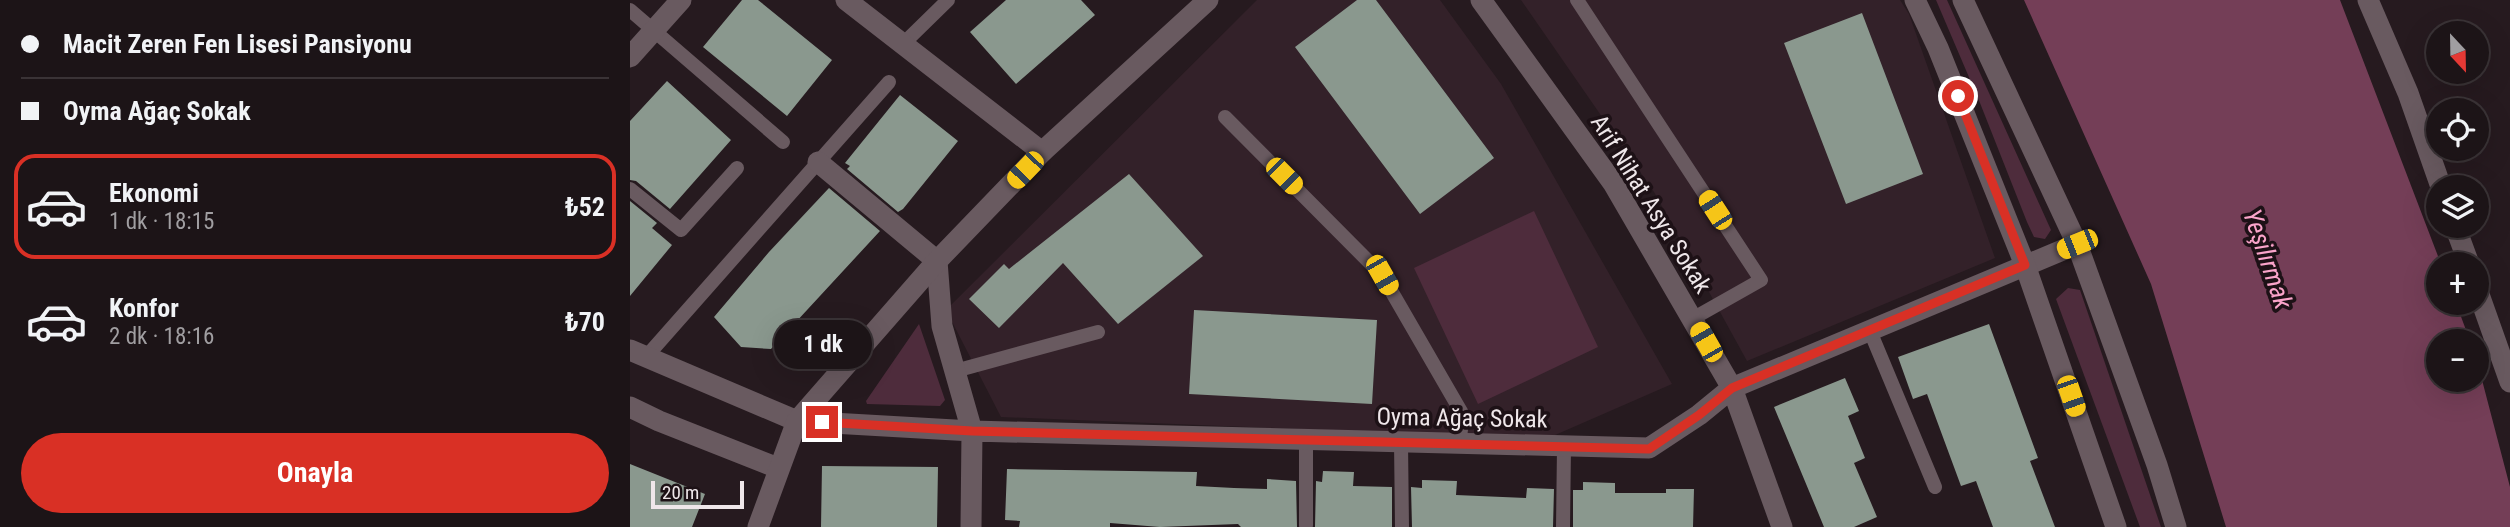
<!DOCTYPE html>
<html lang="tr">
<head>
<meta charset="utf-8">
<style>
  body { margin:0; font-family:"Roboto Condensed",sans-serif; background:#292124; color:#f1f3f6; height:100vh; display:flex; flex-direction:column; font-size:26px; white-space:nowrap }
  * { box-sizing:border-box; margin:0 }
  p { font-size:23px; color:#a09ea1 }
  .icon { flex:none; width:38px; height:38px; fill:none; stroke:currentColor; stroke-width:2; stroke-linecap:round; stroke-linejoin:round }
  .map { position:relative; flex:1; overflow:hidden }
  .sheet { display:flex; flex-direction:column; background:#1c1417; width:630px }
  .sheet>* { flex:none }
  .banner { display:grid; align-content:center; height:154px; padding:0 21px; background:#1c1417 }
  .needle { width:46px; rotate:158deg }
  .fabs { position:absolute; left:1796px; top:21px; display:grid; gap:14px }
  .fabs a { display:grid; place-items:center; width:63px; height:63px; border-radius:50%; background:#1c1417; box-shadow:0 7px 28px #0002,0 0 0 2px #3a3336; font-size:35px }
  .scale { position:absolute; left:21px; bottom:18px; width:93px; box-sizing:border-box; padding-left:7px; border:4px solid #efe7ea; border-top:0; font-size:19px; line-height:24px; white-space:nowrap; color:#efe7ea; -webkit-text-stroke:5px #1d1116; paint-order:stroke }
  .end { position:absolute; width:32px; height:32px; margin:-16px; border:9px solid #d93025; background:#fff; box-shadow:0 0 0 4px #fff }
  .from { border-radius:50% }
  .bubble { position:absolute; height:49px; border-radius:24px; background:#1c1417; box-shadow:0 7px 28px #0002,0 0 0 2px #3a3336; font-size:23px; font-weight:700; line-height:49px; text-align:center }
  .car { position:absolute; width:21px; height:42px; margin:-21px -10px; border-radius:9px; box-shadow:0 0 5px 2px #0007; background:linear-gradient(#f5c518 24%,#345 0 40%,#f5c518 0 76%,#345 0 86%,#f5c518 0) }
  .banner b { display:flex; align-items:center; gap:24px; height:66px; font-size:26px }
  .banner b+b { border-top:2px solid #3a3336 }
  .banner i { width:18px; height:18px; background:#f1f3f6 }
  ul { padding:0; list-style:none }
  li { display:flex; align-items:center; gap:21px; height:105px; margin:0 14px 10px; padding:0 7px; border:4px solid transparent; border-radius:21px }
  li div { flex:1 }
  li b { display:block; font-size:26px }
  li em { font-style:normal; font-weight:700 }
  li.active { border-color:#d93025 }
  li>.icon { width:63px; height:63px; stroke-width:1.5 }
  .primary-button { display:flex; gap:14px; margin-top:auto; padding:14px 21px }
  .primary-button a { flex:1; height:80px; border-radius:42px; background:#d93025; color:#fff; font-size:28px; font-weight:700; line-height:80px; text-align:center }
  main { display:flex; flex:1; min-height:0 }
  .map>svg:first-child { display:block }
  .built { fill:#332129 }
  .green { fill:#4e2c3c }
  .water { fill:#743e57 }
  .building { fill:#8a988e }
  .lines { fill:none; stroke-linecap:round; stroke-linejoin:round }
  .lane { stroke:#695a60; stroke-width:14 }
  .street { stroke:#695a60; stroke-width:21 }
  .secondary { stroke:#695a60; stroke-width:21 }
  .route { stroke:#d93025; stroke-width:9 }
  .labels { text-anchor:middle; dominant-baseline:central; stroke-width:7; stroke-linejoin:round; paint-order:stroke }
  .street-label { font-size:24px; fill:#efe7ea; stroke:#1d1116 }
  .water-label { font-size:26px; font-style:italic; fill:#faa4ca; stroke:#1d1116 }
</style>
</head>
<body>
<main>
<section class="sheet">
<div class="banner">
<b><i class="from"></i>Macit Zeren Fen Lisesi Pansiyonu</b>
<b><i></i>Oyma Ağaç Sokak</b>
</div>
<ul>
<li class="active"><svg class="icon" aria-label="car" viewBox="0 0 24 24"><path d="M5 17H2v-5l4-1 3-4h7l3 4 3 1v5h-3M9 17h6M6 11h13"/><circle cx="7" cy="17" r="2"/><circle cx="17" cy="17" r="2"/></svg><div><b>Ekonomi</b><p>1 dk · 18:15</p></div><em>₺52</em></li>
<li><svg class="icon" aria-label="car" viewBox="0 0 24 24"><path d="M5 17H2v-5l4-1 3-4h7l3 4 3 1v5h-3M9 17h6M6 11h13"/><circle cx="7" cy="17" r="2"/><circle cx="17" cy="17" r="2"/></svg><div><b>Konfor</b><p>2 dk · 18:16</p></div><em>₺70</em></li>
</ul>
<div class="primary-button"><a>Onayla</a></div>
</section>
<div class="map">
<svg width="1880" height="527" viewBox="0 0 1880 527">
  <rect width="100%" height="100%" fill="#261a1f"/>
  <!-- built -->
  <path class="built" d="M 627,0 L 810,0 L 871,84 L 1042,384 L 916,439 L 371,417 L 316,310 Z
    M 891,0 L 1270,0 L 1279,14 L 1365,258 L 1117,361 L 1024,192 Z"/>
  <!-- green -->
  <path class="green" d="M 1306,0 L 1317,0 L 1421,230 L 1415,239 L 1404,237 L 1397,222 L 1350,103 Z
    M 904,211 L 968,347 L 848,404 L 784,268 Z
    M 1438,288 L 1450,290 L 1531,527 L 1510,527 L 1426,299 Z
    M 289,324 L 315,400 L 310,406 L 237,404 L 236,401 Z"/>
  <!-- water -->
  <path class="water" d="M 1394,0 L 1710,0 L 1811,264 L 1808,264 L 1808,303 L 1826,303 L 1840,341 L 1808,341 L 1808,380 L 1846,380 L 1846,357 L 1880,487 L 1880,527 L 1596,527 L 1521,284 Z"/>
  <!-- building -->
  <path class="building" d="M 112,0 L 128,0 L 202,60 L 157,116 L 73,47 Z
    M 376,0 L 451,0 L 465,15 L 386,84 L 340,32 Z
    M 727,0 L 746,0 L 864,158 L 790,214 L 665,47 Z
    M 1232,13 L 1293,174 L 1216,204 L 1154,43 Z
    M 37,81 L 101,140 L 40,209 L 6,181 L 0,180 L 0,121 Z
    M 270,95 L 328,141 L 273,209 L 268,212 L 217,169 L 220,166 L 215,163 Z
    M 499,174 L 573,256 L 488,324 L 433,263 L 369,328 L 339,299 L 374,264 L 379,269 Z
    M 199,188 L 250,231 L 141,349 L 111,347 L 84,317 L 139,252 Z
    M 0,201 L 27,223 L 22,228 L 42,245 L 0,296 Z
    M 564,310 L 747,320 L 742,404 L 559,394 Z
    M 1359,324 L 1408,458 L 1400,461 L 1425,527 L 1363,527 L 1346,481 L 1331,486 L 1297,394 L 1283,399 L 1268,357 Z
    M 1215,378 L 1229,411 L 1218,416 L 1235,458 L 1224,463 L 1247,517 L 1224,527 L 1194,527 L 1144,407 Z
    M 0,464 L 75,494 L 62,527 L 0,527 Z
    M 192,466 L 308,467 L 307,527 L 191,527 Z
    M 377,469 L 567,472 L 566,486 L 604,488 L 637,489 L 637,479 L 666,481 L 667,527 L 611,527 L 608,524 L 530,527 L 480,523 L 480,527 L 389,527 L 390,521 L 375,520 Z
    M 693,471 L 724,472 L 723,486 L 762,487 L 762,527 L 685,527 L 686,481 L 692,482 Z
    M 792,480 L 827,481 L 826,495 L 896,498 L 897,488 L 924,489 L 923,527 L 782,527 L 781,487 L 792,488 Z
    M 953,482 L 985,483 L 985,493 L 1036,493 L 1036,489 L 1064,489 L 1063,527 L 943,527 L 943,490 L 953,490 Z"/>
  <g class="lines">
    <!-- lane -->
    <path class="lane" d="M 947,0 L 1131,280 L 1062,319
      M 0,10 L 153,142
      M 273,44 L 318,0
      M 595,117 L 752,275 L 833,415 L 829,444
      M 0,189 L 51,230 L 107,168
      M 1240,331 L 1305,487
      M 16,357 L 259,82
      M 325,371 L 468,332
      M 676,440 L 676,525
      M 771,442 L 772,527
      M 933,527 L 934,447"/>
    <!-- street -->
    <path class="street" d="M 216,0 L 412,152
      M 851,0 L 983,183 L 1102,388 L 1152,527
      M 0,57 L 51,0
      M 188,162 L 307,261 L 312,326 L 342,431 L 341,527
      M 0,350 L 167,421 L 342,431 L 1019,448 L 1069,415 L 1102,388 L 1447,244
      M 0,407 L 29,421 L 148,468"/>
    <!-- secondary -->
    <path class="secondary" d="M 1285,0 L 1308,48 L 1395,265 L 1486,527
      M 1333,0 L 1447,244 L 1527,465 L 1546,527
      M 1738,0 L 1778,93 L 1811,187
      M 1825,226 L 1839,264
      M 1846,286 L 1880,382
      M 128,527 L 167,421 L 307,261 L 412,152 L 578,0"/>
  </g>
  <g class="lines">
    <!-- route -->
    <path class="route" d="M 192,422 L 342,431 L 1019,449 L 1069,415 L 1102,388 L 1395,265 L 1328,96"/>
  </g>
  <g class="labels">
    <!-- street labels -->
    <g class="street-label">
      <text transform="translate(1021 204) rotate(58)">Arif Nihat Asya Sokak</text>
      <text transform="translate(832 418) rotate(1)">Oyma Ağaç Sokak</text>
    </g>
    <!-- water labels -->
    <g class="water-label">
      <text transform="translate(1638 259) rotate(71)">Yeşilırmak</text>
    </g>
  </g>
</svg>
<div class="fabs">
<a><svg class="needle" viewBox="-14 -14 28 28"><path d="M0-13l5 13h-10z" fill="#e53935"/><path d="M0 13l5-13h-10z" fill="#a09ea1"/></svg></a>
<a><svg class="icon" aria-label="locate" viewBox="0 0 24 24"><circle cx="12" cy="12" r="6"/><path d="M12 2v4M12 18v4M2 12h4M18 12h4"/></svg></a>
<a><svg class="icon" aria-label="layers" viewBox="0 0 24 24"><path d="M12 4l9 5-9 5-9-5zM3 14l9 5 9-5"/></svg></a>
<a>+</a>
<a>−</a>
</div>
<div class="scale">20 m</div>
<i class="end from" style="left:1328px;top:96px"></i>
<i class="end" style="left:192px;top:422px"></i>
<div class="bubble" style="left:144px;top:320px;width:98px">1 dk</div>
<i class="car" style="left:395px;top:170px;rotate:224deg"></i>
<i class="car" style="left:654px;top:176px;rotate:135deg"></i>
<i class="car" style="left:1085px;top:210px;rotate:327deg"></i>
<i class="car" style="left:1447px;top:244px;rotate:248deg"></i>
<i class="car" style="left:752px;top:275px;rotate:150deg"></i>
<i class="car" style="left:1076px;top:342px;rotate:330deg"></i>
<i class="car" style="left:1441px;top:396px;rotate:161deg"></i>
</div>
</main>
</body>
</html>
